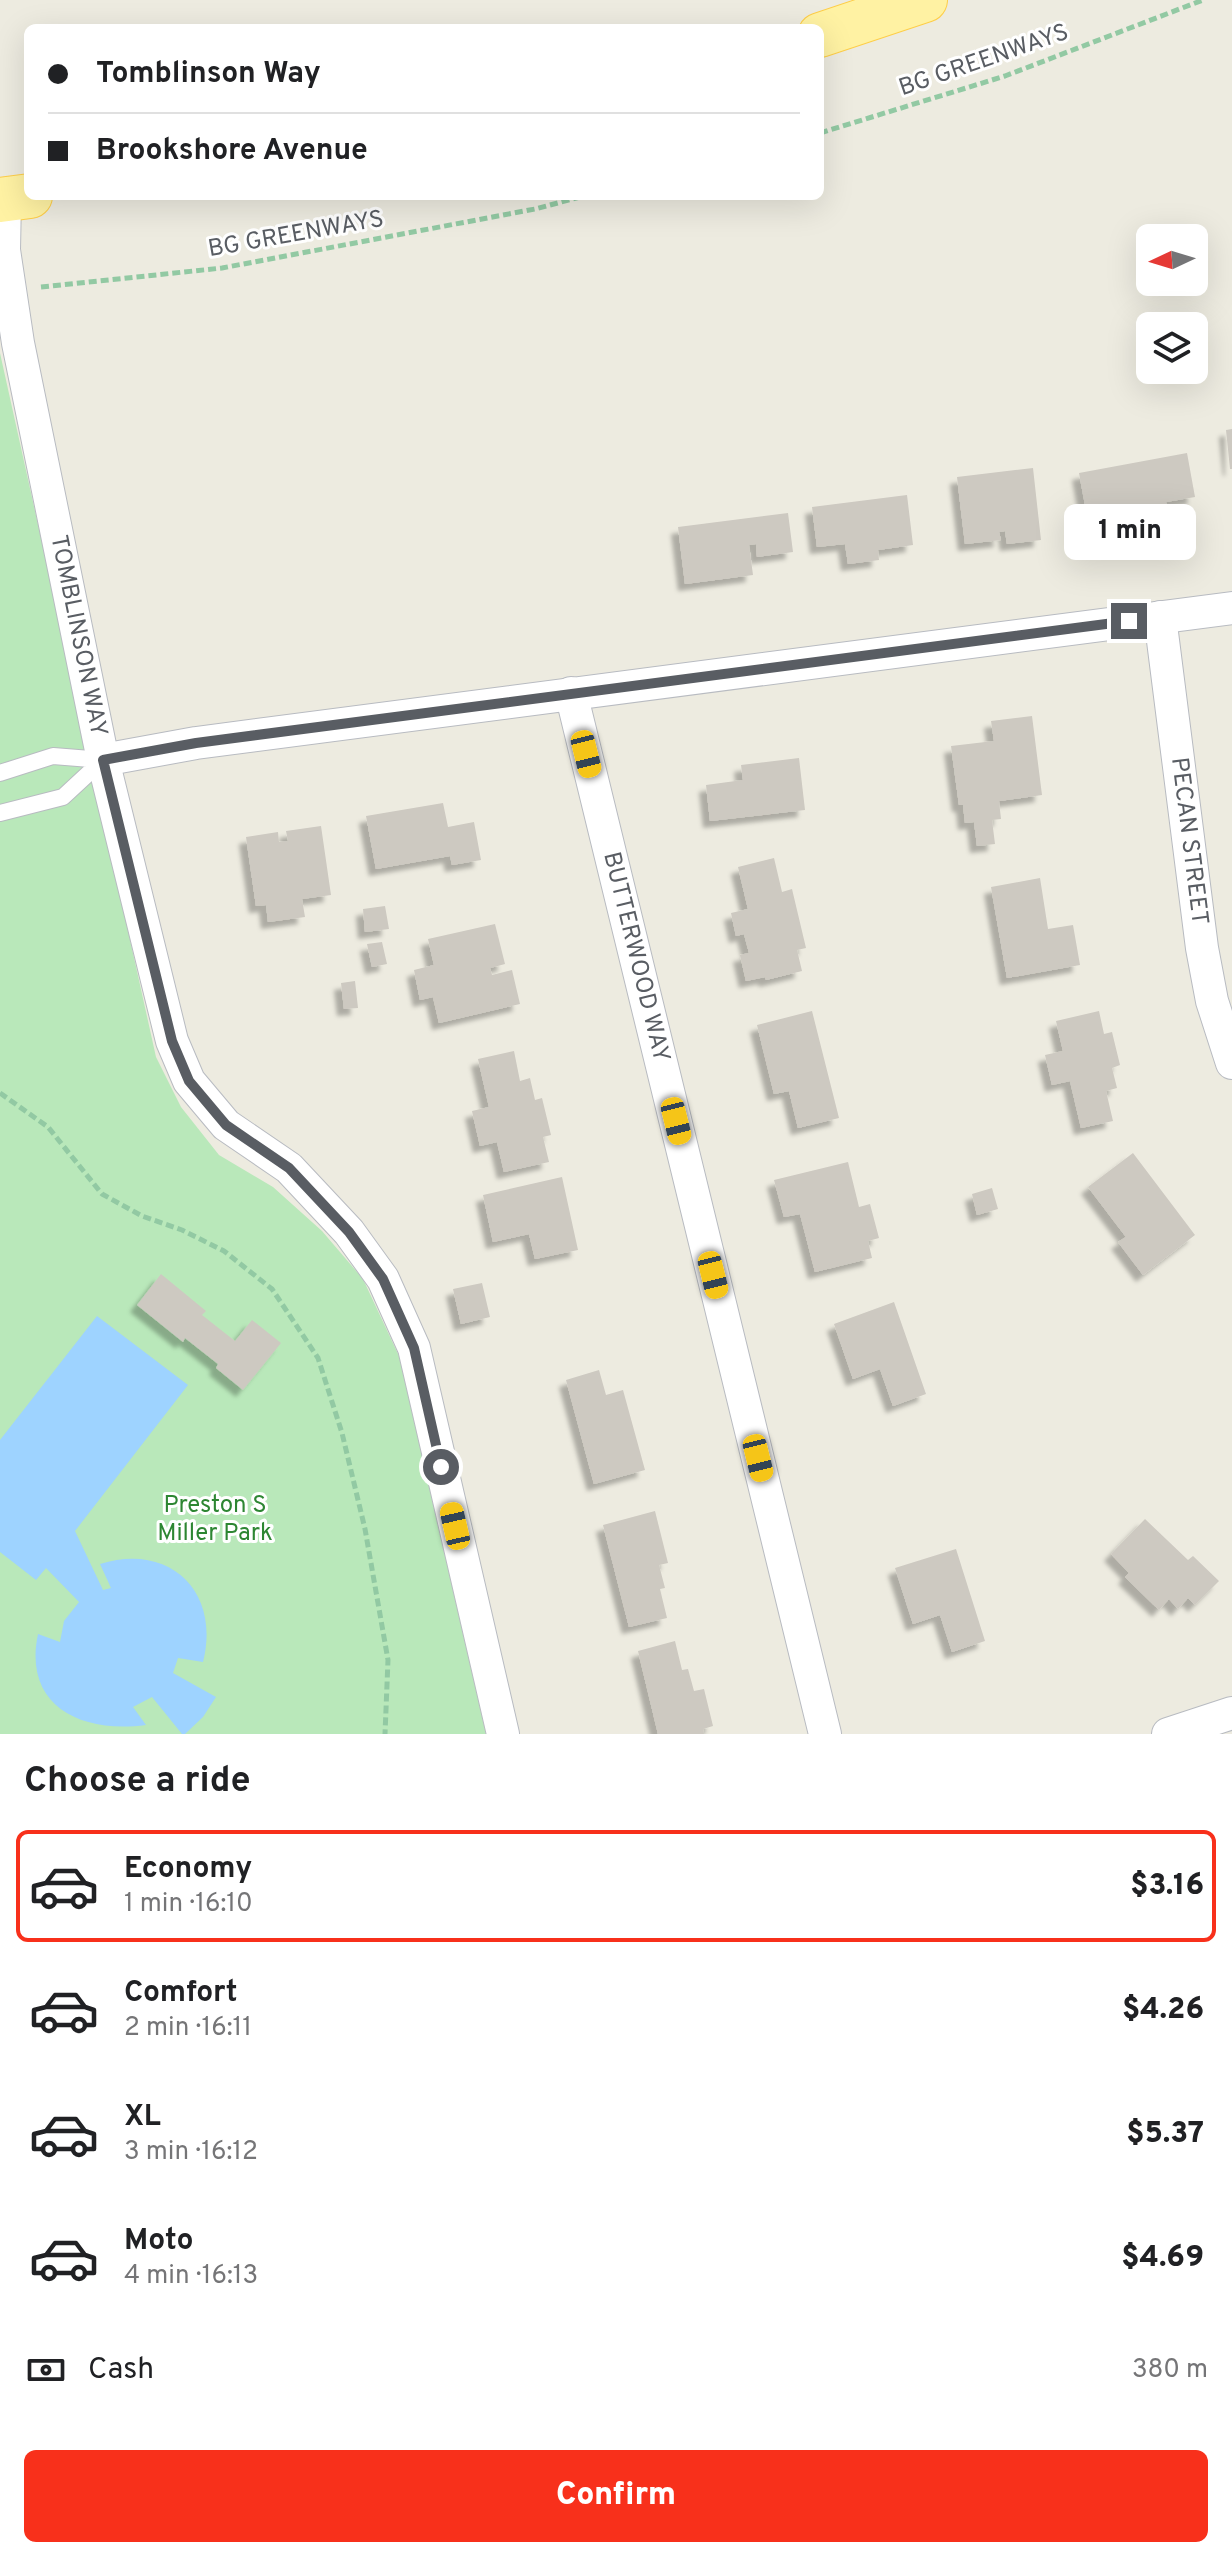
<!DOCTYPE html>
<html lang="en">
<head>
<meta charset="utf-8">
<style>
  body { margin:0; font-family:Overpass,sans-serif; background:#f6f6f6; color:#202124; height:100vh; display:flex; flex-direction:column; font-size:30px; white-space:nowrap }
  * { box-sizing:border-box; margin:0 }
  p { font-size:26px; color:#757577 }
  .icon { flex:none; width:44px; height:44px; fill:none; stroke:currentColor; stroke-width:2; stroke-linecap:round; stroke-linejoin:round }
  .map { position:relative; height:1734px; overflow:hidden }
  .details { display:flex; flex-direction:column; background:#fff; flex:1 }
  .details>* { flex:none }
  .hud { position:absolute; left:24px; top:24px; width:800px; height:176px; border-radius:12px; box-shadow:0 8px 32px #0002; display:grid; align-content:center; height:176px; padding:0 24px; background:#fff }
  .needle { width:52px; rotate:266deg }
  .fabs { position:absolute; left:1136px; top:224px; display:grid; gap:16px }
  .fabs a { display:grid; place-items:center; width:72px; height:72px; border-radius:12px; background:#fff; box-shadow:0 8px 32px #0002; font-size:40px }
  .end { position:absolute; width:36px; height:36px; margin:-18px; border:10px solid #595d63; background:#fff; box-shadow:0 0 0 4px #fff }
  .from { border-radius:50% }
  .bubble { position:absolute; height:56px; border-radius:12px; background:#fff; box-shadow:0 8px 32px #0002; font-size:26px; font-weight:800; line-height:56px; text-align:center }
  .car { position:absolute; width:24px; height:48px; margin:-24px -12px; border-radius:10px; box-shadow:0 0 6px 2px #0007; background:linear-gradient(#f5c518 24%,#345 0 40%,#f5c518 0 76%,#345 0 86%,#f5c518 0) }
  .hud b { display:flex; align-items:center; gap:28px; height:76px; font-size:30px }
  .hud b+b { border-top:2px solid #e0e0e0 }
  .hud i { width:20px; height:20px; background:#202124 }
  ul { padding:0; list-style:none }
  li { display:flex; align-items:center; gap:24px; height:112px; margin:0 16px 12px; padding:0 8px; border:4px solid transparent; border-radius:12px }
  li div { flex:1 }
  li b { display:block; font-size:30px }
  li em { font-style:normal; font-weight:800 }
  li.current { border-color:#f8301b }
  li>.icon { width:72px; height:72px; stroke-width:1.5 }
  h2 { padding:0 24px; font-size:36px; line-height:96px }
  .pay { display:flex; align-items:center; gap:20px; height:88px; padding:0 24px; font-size:30px }
  .pay p { margin-inline-start:auto }
  .cta { display:flex; gap:16px; margin-top:auto; padding:16px 24px }
  .cta a { flex:1; height:92px; border-radius:12px; background:#f8301b; color:#fff; font-size:32px; font-weight:800; line-height:92px; text-align:center }
  .map>svg:first-child { display:block }
  .green { fill:#b9e8ba }
  .water { fill:#9ed3ff }
  .building { fill:#cdc9c1; filter:url(#shadow) }
  .lines { fill:none; stroke-linecap:round; stroke-linejoin:round }
  .service-casing { stroke:#b8bbc1; stroke-width:18 }
  .minor-casing { stroke:#b8bbc1; stroke-width:34 }
  .primary-casing { stroke:#fece49; stroke-width:46 }
  .path { stroke:#92c9a3; stroke-width:5; stroke-dasharray:8 4; stroke-linecap:butt }
  .service { stroke:#fff; stroke-width:16 }
  .minor { stroke:#fff; stroke-width:32 }
  .primary { stroke:#fff2a3; stroke-width:44 }
  .route { stroke:#595d63; stroke-width:10 }
  .labels { text-anchor:middle; dominant-baseline:central; stroke-width:6; stroke-linejoin:round; paint-order:stroke }
  .street-label { font-size:24px; fill:#595d63; stroke:#fff }
  .park-label { font-size:24px; fill:#2d8632; stroke:#fff }
</style>
</head>
<body>
<div class="map">
<svg width="1232" height="1734" viewBox="0 0 1232 1734">
  <defs>
    <filter id="shadow"><feDropShadow dx="-7" dy="7" stdDeviation="2" flood-color="#0004"/></filter>
  </defs>
  <rect width="100%" height="100%" fill="#edebe0"/>
  <!-- green -->
  <path class="green" d="M 0,353 L 156,1057 L 181,1107 L 219,1155 L 273,1187 L 322,1231 L 363,1279 L 399,1356 L 486,1734 L 0,1734 Z"/>
  <!-- water -->
  <path class="water" d="M 97,1316 L 188,1385 L 75,1531 L 103,1590 L 111,1588 L 100,1564 C 169,1542 221,1591 203,1662 L 178,1658 L 173,1673 L 216,1697 L 203,1717 L 185,1734 L 182,1734 L 152,1697 L 133,1707 L 146,1725 C 78,1734 23,1704 38,1634 L 60,1642 L 64,1621 L 79,1602 L 46,1568 L 36,1580 L 0,1552 L 0,1440 Z"/>
  <!-- building -->
  <path class="building" d="M 1232,429 L 1232,469 L 1230,469 L 1226,430 Z
    M 1187,453 L 1195,497 L 1166,502 L 1167,507 L 1143,511 L 1146,522 L 1111,528 L 1109,517 L 1088,521 L 1079,473 Z
    M 1033,468 L 1041,540 L 1007,544 L 1005,531 L 999,532 L 1001,540 L 965,544 L 957,477 Z
    M 907,495 L 913,545 L 878,550 L 879,560 L 848,564 L 845,544 L 817,547 L 812,507 Z
    M 788,513 L 793,552 L 757,557 L 756,544 L 749,545 L 753,575 L 685,584 L 678,527 Z
    M 1032,716 L 1042,795 L 999,801 L 1001,819 L 992,820 L 995,844 L 977,846 L 974,822 L 965,823 L 963,805 L 959,805 L 951,746 L 994,741 L 991,721 Z
    M 799,758 L 805,810 L 710,821 L 706,785 L 743,780 L 741,765 Z
    M 443,803 L 448,827 L 474,822 L 481,860 L 452,865 L 450,856 L 376,869 L 366,816 Z
    M 321,826 L 331,895 L 302,899 L 305,917 L 268,922 L 266,905 L 256,906 L 246,837 L 278,832 L 279,842 L 288,841 L 286,831 Z
    M 774,858 L 782,892 L 792,889 L 806,948 L 797,950 L 802,971 L 766,980 L 765,977 L 746,981 L 740,955 L 749,953 L 744,934 L 736,936 L 731,913 L 748,909 L 738,867 Z
    M 1040,878 L 1048,929 L 1073,925 L 1080,965 L 1007,978 L 991,887 Z
    M 385,906 L 389,929 L 365,932 L 363,909 Z
    M 495,924 L 505,964 L 490,968 L 492,975 L 512,970 L 520,1004 L 439,1023 L 433,997 L 420,1000 L 414,970 L 434,965 L 428,939 Z
    M 382,942 L 387,964 L 372,967 L 367,944 Z
    M 355,981 L 358,1008 L 344,1009 L 341,983 Z
    M 812,1011 L 839,1118 L 798,1128 L 789,1091 L 774,1094 L 757,1025 Z
    M 1099,1011 L 1104,1034 L 1112,1032 L 1120,1065 L 1112,1068 L 1117,1088 L 1106,1091 L 1113,1121 L 1081,1128 L 1070,1081 L 1052,1085 L 1045,1055 L 1063,1051 L 1056,1021 Z
    M 514,1051 L 520,1081 L 530,1078 L 535,1100 L 542,1098 L 551,1135 L 543,1137 L 549,1162 L 504,1172 L 497,1142 L 480,1146 L 472,1111 L 489,1107 L 478,1059 Z
    M 1133,1153 L 1195,1235 L 1143,1275 L 1118,1242 L 1126,1237 L 1088,1187 Z
    M 848,1162 L 859,1207 L 870,1204 L 879,1238 L 868,1241 L 872,1258 L 815,1272 L 800,1214 L 784,1217 L 774,1180 Z
    M 562,1177 L 578,1250 L 535,1259 L 529,1234 L 493,1242 L 483,1195 Z
    M 992,1188 L 998,1209 L 977,1215 L 972,1194 Z
    M 161,1274 L 206,1311 L 202,1315 L 235,1341 L 252,1320 L 281,1343 L 243,1390 L 216,1368 L 218,1364 L 185,1338 L 183,1342 L 137,1305 Z
    M 482,1283 L 490,1317 L 461,1324 L 453,1289 Z
    M 894,1302 L 926,1394 L 893,1406 L 880,1369 L 853,1379 L 834,1324 Z
    M 599,1370 L 606,1395 L 623,1390 L 645,1470 L 594,1484 L 566,1380 Z
    M 655,1511 L 668,1563 L 659,1565 L 665,1588 L 660,1589 L 667,1618 L 629,1627 L 603,1525 Z
    M 1145,1519 L 1188,1560 L 1193,1556 L 1219,1581 L 1195,1605 L 1188,1598 L 1178,1609 L 1169,1599 L 1159,1610 L 1125,1577 L 1129,1573 L 1111,1554 Z
    M 956,1549 L 985,1641 L 952,1652 L 940,1615 L 913,1624 L 895,1568 Z
    M 675,1641 L 682,1670 L 688,1669 L 694,1691 L 704,1689 L 713,1726 L 703,1729 L 704,1734 L 658,1734 L 638,1651 Z"/>
  <g class="lines">
    <!-- service casing -->
    <g class="service-casing">
      <path id="service" d="M 0,773 L 53,756 L 103,760
        M 0,813 L 63,797 L 103,760"/>
    </g>
    <!-- minor casing -->
    <g class="minor-casing">
      <g id="minor">
        <path id="s1" d="M 5,199 L 4,250 L 18,343 L 103,760 L 172,1041 L 189,1081 L 226,1125 L 289,1168 L 349,1232 L 383,1279 L 414,1348 L 503,1734"/>
        <path id="s2" d="M 1160,617 L 1202,948 L 1212,1001 L 1232,1063"/>
        <path id="s3" d="M 571,693 L 825,1734"/>
        <path d="M 103,760 L 196,743 L 1232,608"/>
        <path d="M 1168,1734 L 1232,1713"/>
      </g>
    </g>
    <!-- primary casing -->
    <g class="primary-casing">
      <path id="primary" d="M 820,35 L 925,0
        M 0,200 L 30,196"/>
    </g>
    <!-- path -->
    <path class="path" d="M 820,133 L 1005,76 L 1203,0
      M 41,287 L 222,268 L 535,209 L 584,196
      M 0,1093 L 48,1127 L 102,1194 L 142,1216 L 182,1230 L 224,1251 L 272,1289 L 318,1358 L 342,1433 L 365,1529 L 388,1660 L 385,1734"/>
    <!-- service -->
    <use href="#service" class="service"/>
    <!-- minor -->
    <use href="#minor" class="minor"/>
    <!-- primary -->
    <use href="#primary" class="primary"/>
  </g>
  <g class="lines">
    <!-- route -->
    <path class="route" d="M 441,1467 L 414,1348 L 383,1279 L 349,1232 L 289,1168 L 226,1125 L 189,1081 L 172,1041 L 103,760 L 196,743 L 1129,621"/>
  </g>
  <g class="labels">
    <!-- street labels -->
    <g class="street-label">
      <text transform="translate(984 61) rotate(-19)">BG GREENWAYS</text>
      <text transform="translate(296 235) rotate(-10)">BG GREENWAYS</text>
      <text stroke="none"><textPath href="#s1" startOffset="444">TOMBLINSON WAY</textPath></text>
      <text stroke="none"><textPath href="#s2" startOffset="226">PECAN STREET</textPath></text>
      <text stroke="none"><textPath href="#s3" startOffset="272">BUTTERWOOD WAY</textPath></text>
    </g>
    <!-- park labels -->
    <g class="park-label">
      <text x="215" y="1506">Preston S<tspan x="215" dy="28">Miller Park</tspan></text>
    </g>
  </g>
</svg>
<div class="fabs">
<a><svg class="needle" viewBox="-14 -14 28 28"><path d="M0-13l5 13h-10z" fill="#e53935"/><path d="M0 13l5-13h-10z" fill="#757577"/></svg></a>
<a><svg class="icon" aria-label="layers" viewBox="0 0 24 24"><path d="M12 4l9 5-9 5-9-5zM3 14l9 5 9-5"/></svg></a>
</div>
<i class="end from" style="left:441px;top:1467px"></i>
<i class="end" style="left:1129px;top:621px"></i>
<div class="bubble" style="left:1064px;top:504px;width:132px">1 min</div>
<i class="car" style="left:586px;top:754px;rotate:166deg"></i>
<i class="car" style="left:676px;top:1121px;rotate:166deg"></i>
<i class="car" style="left:713px;top:1275px;rotate:166deg"></i>
<i class="car" style="left:758px;top:1458px;rotate:166deg"></i>
<i class="car" style="left:455px;top:1526px;rotate:347deg"></i>
<div class="hud">
<b><i class="from"></i>Tomblinson Way</b>
<b><i></i>Brookshore Avenue</b>
</div>
</div>
<section class="details">
<h2>Choose a ride</h2>
<ul>
<li class="current"><svg class="icon" aria-label="car" viewBox="0 0 24 24"><path d="M5 17H2v-5l4-1 3-4h7l3 4 3 1v5h-3M9 17h6M6 11h13"/><circle cx="7" cy="17" r="2"/><circle cx="17" cy="17" r="2"/></svg><div><b>Economy</b><p>1 min · 16:10</p></div><em>$3.16</em></li>
<li><svg class="icon" aria-label="car" viewBox="0 0 24 24"><path d="M5 17H2v-5l4-1 3-4h7l3 4 3 1v5h-3M9 17h6M6 11h13"/><circle cx="7" cy="17" r="2"/><circle cx="17" cy="17" r="2"/></svg><div><b>Comfort</b><p>2 min · 16:11</p></div><em>$4.26</em></li>
<li><svg class="icon" aria-label="car" viewBox="0 0 24 24"><path d="M5 17H2v-5l4-1 3-4h7l3 4 3 1v5h-3M9 17h6M6 11h13"/><circle cx="7" cy="17" r="2"/><circle cx="17" cy="17" r="2"/></svg><div><b>XL</b><p>3 min · 16:12</p></div><em>$5.37</em></li>
<li><svg class="icon" aria-label="car" viewBox="0 0 24 24"><path d="M5 17H2v-5l4-1 3-4h7l3 4 3 1v5h-3M9 17h6M6 11h13"/><circle cx="7" cy="17" r="2"/><circle cx="17" cy="17" r="2"/></svg><div><b>Moto</b><p>4 min · 16:13</p></div><em>$4.69</em></li>
</ul>
<div class="pay"><svg class="icon" aria-label="cash" viewBox="0 0 24 24"><path d="M3 7h18v10H3z"/><circle cx="12" cy="12" r="2"/></svg>Cash<p>380 m</p></div>
<div class="cta"><a>Confirm</a></div>
</section>
</body>
</html>
